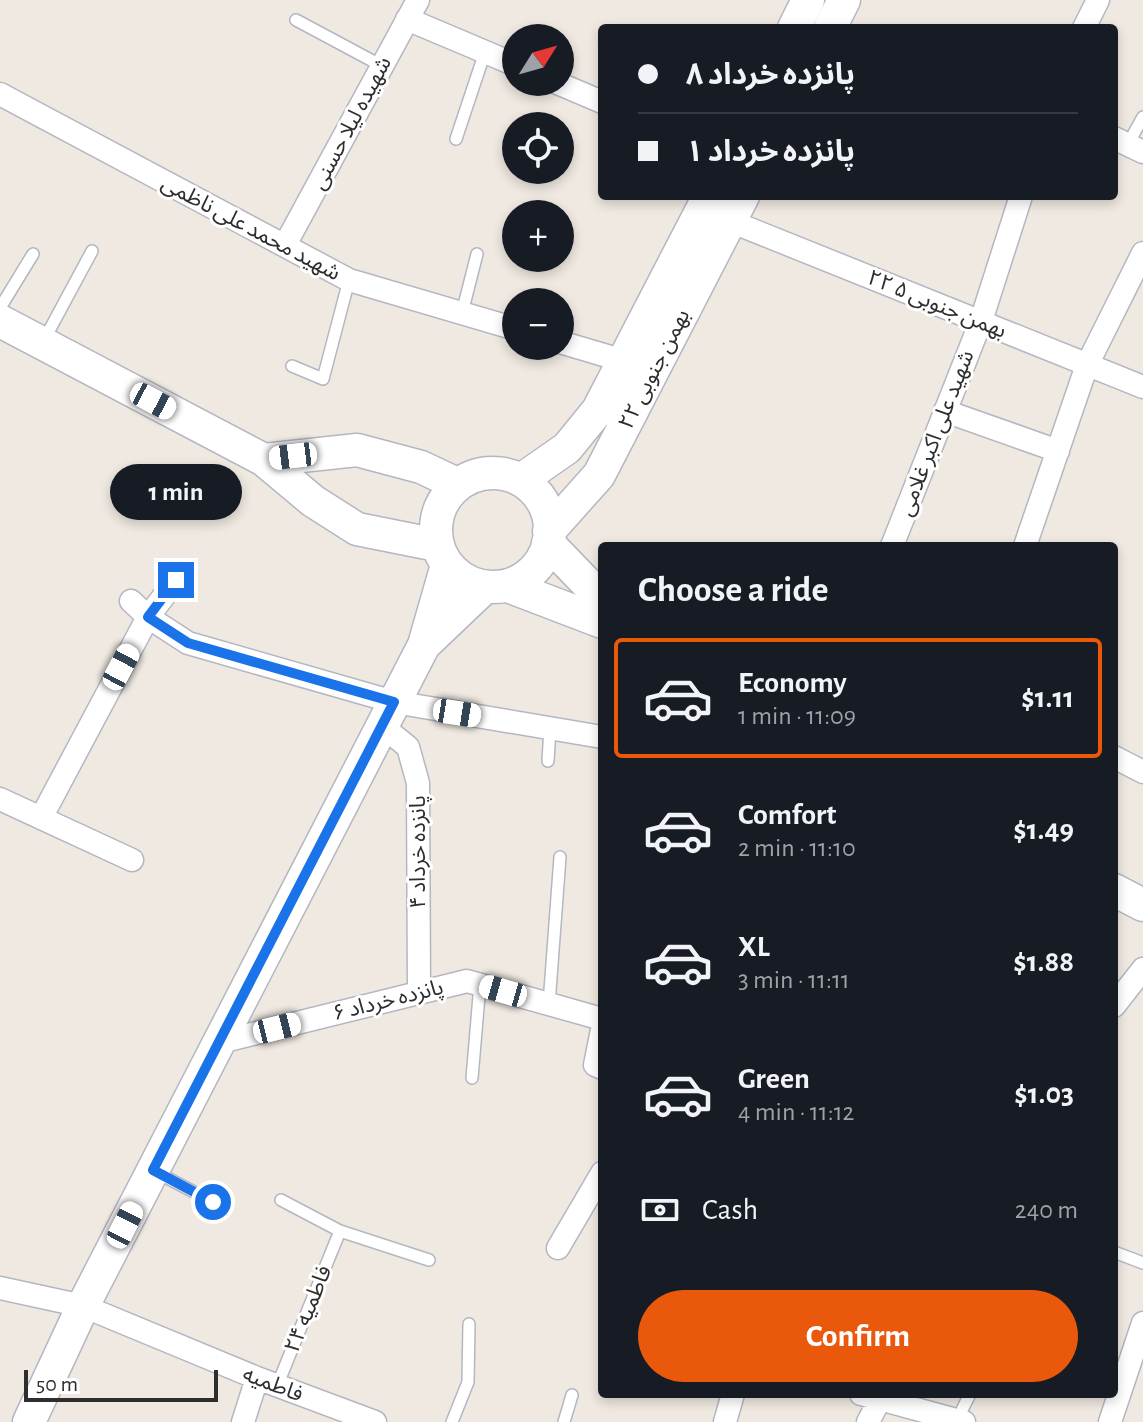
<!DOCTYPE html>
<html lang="en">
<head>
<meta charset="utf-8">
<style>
  body { margin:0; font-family:"Alegreya Sans","Noto Sans Arabic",sans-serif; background:#242831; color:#f1f3f6; height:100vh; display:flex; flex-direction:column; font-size:30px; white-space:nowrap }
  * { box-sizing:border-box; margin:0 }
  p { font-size:26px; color:#9ea1a6 }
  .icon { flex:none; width:44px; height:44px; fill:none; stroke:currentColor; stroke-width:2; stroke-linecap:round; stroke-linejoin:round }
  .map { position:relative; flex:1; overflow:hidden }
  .side { position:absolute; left:598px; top:542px; width:520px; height:856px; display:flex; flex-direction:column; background:#171b24; border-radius:8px; box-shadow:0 4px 12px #0003 }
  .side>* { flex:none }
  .hud { position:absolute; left:598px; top:24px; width:520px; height:176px; border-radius:8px; box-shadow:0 4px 12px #0003; display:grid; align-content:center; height:176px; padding:0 40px; background:#171b24 }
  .needle { width:52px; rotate:53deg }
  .controls { position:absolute; left:502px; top:24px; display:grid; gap:16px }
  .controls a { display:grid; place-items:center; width:72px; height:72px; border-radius:50%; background:#171b24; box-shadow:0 4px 12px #0003; font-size:40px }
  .scale { position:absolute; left:24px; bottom:20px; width:194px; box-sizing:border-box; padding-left:8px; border:4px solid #2e2e2e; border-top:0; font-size:22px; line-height:28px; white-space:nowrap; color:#2e2e2e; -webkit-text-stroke:6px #fff; paint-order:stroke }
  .end { position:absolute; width:36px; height:36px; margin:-18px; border:10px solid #1a73e8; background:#fff; box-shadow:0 0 0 4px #fff }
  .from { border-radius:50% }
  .bubble { position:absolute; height:56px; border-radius:28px; background:#171b24; box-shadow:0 4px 12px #0003; font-size:26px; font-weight:700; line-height:56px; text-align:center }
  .car { position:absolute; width:24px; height:48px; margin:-24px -12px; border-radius:10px; box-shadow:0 0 6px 2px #0007; background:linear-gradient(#fff 24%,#345 0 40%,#fff 0 76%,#345 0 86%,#fff 0) }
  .hud b { display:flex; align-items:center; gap:28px; height:76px; font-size:30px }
  .hud b+b { border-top:2px solid #363941 }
  .hud i { width:20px; height:20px; background:#f1f3f6 }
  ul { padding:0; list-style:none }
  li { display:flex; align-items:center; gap:24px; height:120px; margin:0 16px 12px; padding:0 24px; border:4px solid transparent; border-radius:8px }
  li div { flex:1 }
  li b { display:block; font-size:30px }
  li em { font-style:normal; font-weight:700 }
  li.current { border-color:#ea580c }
  li>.icon { width:72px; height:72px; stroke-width:1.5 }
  h2 { padding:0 40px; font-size:36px; line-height:96px }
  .pay { display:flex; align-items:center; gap:20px; height:88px; padding:0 40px; font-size:30px }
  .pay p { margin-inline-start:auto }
  .primary-button { display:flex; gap:16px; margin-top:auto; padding:16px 40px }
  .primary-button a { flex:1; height:92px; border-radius:48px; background:#ea580c; color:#fff; font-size:32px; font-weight:700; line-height:92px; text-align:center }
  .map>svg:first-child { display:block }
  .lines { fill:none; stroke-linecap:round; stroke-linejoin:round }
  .lane-casing { stroke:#b4b7c1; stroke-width:14 }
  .street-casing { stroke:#b4b7c1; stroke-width:25 }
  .secondary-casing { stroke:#b4b7c1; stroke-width:35 }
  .lane { stroke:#fff; stroke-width:11 }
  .street { stroke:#fff; stroke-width:22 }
  .secondary { stroke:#fff; stroke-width:32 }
  .route { stroke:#1a73e8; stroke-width:10 }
  .labels { text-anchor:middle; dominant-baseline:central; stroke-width:6; stroke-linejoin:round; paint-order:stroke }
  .street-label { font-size:22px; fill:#2e2e2e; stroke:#fff }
</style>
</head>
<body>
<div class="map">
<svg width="1143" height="1422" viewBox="0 0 1143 1422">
  <rect width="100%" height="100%" fill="#efe9e1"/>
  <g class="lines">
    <!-- lane casing -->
    <g class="lane-casing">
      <path id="lane" d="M 296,20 L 382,66
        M 456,139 L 485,52
        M 1128,144 L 1143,117
        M 0,308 L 33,254
        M 462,313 L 477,254
        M 43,342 L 92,251
        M 292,366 L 323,379 L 349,280
        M 548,761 L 550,728
        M 549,1004 L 560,857
        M 472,1078 L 480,984
        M 154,1171 L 213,1202
        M 281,1200 L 340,1231 L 429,1260
        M 1114,1252 L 1143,1263
        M 277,1386 L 340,1231
        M 957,1420 L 970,1394
        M 452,1422 L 468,1382 L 469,1324
        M 564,1422 L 572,1395"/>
    </g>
    <!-- street casing -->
    <g class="street-casing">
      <path id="street" d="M 407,19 L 516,65
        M 1084,28 L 1098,0
        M 555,82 L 602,102
        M 0,94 L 349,280 L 516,329
        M 1114,138 L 1143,152
        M 730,221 L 1143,387
        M 285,245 L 418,0
        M 560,342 L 624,361
        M 945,411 L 1058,451
        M 892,546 L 981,321 L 1021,196
        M 1025,546 L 1087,365 L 1143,253
        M 131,601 L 148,617 L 188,643 L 394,702 L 602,737
        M 382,726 L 408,747 L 418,783 L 419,993
        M 1114,757 L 1143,772
        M 0,799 L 132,860
        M 41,818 L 148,617 L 176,580
        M 1114,1006 L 1143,969
        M 602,1030 L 595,1065 L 602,1068
        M 220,1042 L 467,981 L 602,1019
        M 558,1248 L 602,1173
        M 0,1288 L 83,1306 L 257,1378 L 375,1422
        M 861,1394 L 964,1422
        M 243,1422 L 257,1378
        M 725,1422 L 733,1394
        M 868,1422 L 879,1401
        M 1110,1422 L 1143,1323"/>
    </g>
    <!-- secondary casing -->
    <g class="secondary-casing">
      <path id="secondary" d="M 794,28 L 808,0
        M 830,28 L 844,0
        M 0,321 L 264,460 L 313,501 L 357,529 L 437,545
        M 264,460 L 357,450 L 421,467 L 457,484
        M436 530a57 57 0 1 1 114 0a57 57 0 1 1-114 0Z
        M 521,480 L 567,448 L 598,410 L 709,196
        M 549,531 L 599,475 L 743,196
        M 548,543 L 602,599
        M 508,586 L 602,622
        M 424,645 L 485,587
        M 1114,890 L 1143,905
        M 29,1422 L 83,1306 L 424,645 L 447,565"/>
    </g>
    <!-- lane -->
    <use href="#lane" class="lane"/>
    <!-- street -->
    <use href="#street" class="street"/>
    <!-- secondary -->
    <use href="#secondary" class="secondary"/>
  </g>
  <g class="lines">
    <!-- route -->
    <path class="route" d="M 176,580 L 148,617 L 188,643 L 394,702 L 153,1170 L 213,1202"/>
  </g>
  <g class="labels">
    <!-- street labels -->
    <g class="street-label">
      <text transform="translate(351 123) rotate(-62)">شهیده لیلا حسنی</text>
      <text transform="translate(251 228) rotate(28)">شهید محمد علی ناظمی</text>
      <text transform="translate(937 304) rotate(22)">۲۲ بهمن جنوبی ۵</text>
      <text transform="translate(654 369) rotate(-63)">۲۲ بهمن جنوبی</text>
      <text transform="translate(936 433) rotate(-69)">شهید علی اکبر غلامی</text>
      <text transform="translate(418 852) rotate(-90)">پانزده خرداد ۴</text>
      <text transform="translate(388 1000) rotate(-14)">پانزده خرداد ۶</text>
      <text transform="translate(308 1309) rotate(-68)">فاطمیه ۲۴</text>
      <text transform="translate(273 1384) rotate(21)">فاطمیه</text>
    </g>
  </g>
</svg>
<div class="controls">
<a><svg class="needle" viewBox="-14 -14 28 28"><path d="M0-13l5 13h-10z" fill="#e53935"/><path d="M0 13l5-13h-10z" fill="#9ea1a6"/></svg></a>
<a><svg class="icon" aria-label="locate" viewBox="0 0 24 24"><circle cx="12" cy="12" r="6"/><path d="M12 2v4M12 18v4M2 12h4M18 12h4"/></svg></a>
<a>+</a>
<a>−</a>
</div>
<div class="scale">50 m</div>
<i class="end from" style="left:213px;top:1202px"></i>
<i class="end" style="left:176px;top:580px"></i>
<div class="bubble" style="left:110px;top:464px;width:132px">1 min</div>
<i class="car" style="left:153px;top:401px;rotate:118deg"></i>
<i class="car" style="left:293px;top:456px;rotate:263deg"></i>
<i class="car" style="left:121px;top:667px;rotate:28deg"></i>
<i class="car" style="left:457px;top:713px;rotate:99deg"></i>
<i class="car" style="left:503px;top:991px;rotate:286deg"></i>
<i class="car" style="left:277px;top:1028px;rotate:76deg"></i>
<i class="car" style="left:125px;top:1225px;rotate:27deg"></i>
<div class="hud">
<b><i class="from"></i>پانزده خرداد ۸</b>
<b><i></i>پانزده خرداد ۱</b>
</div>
<section class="side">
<h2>Choose a ride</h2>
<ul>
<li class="current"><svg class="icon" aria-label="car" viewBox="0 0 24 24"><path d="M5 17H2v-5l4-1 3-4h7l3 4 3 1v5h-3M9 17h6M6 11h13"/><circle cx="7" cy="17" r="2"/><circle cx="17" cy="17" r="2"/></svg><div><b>Economy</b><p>1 min · 11:09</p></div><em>$1.11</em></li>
<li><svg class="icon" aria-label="car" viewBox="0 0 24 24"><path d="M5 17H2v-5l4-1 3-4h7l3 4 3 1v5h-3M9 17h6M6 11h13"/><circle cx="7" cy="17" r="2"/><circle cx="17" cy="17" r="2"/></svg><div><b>Comfort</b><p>2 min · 11:10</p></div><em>$1.49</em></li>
<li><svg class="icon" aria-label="car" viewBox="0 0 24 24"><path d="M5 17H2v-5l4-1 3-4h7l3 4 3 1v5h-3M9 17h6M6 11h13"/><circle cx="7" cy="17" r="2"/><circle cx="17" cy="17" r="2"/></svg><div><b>XL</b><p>3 min · 11:11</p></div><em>$1.88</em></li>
<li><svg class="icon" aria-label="car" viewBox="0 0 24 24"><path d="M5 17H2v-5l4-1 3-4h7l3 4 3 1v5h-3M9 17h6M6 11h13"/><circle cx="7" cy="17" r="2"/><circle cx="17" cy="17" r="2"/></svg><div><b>Green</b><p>4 min · 11:12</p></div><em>$1.03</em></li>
</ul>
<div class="pay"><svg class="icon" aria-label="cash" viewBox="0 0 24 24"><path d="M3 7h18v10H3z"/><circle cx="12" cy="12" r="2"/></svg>Cash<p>240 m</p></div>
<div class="primary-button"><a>Confirm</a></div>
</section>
</div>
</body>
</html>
